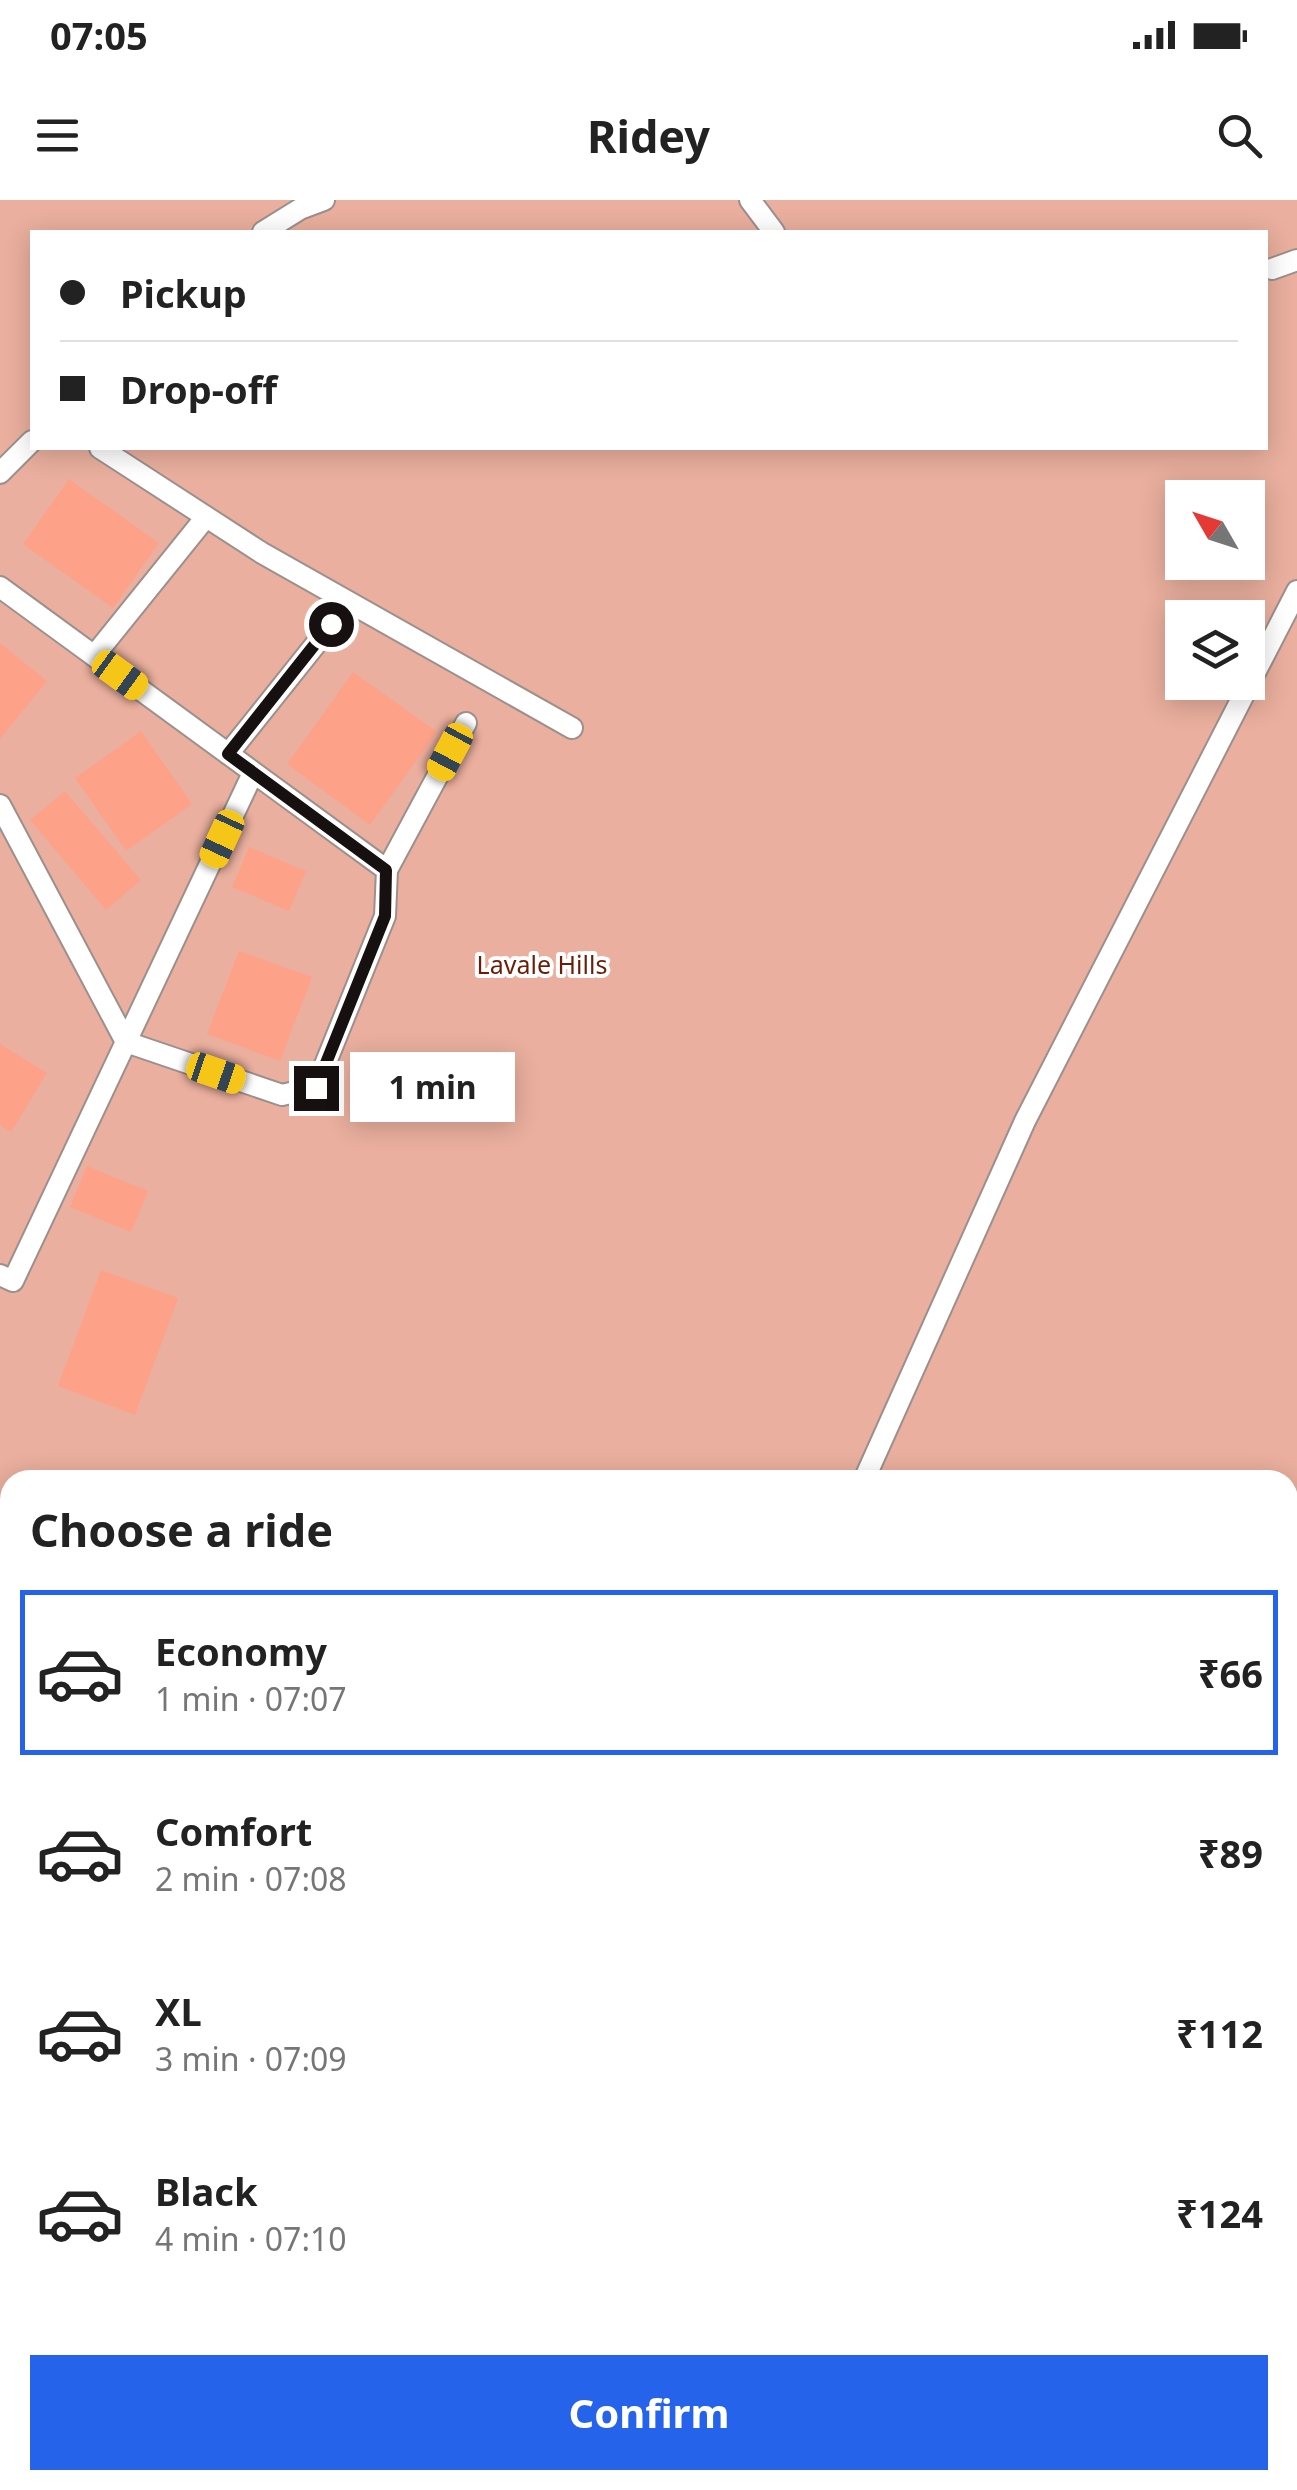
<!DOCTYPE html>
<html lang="en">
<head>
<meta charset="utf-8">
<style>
  body { margin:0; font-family:"Noto Sans",sans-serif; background:#f2f2f2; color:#222; height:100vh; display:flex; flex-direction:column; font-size:38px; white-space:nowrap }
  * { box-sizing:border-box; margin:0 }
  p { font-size:32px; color:#767676 }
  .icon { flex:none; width:55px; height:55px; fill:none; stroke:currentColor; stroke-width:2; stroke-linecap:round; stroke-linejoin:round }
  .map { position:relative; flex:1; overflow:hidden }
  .side { position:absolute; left:0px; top:1270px; width:1298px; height:1020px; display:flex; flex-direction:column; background:#fff; border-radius:30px 30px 0 0; box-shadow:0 5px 25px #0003 }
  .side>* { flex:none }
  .guide { position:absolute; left:30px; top:30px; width:1238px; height:220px; border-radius:0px; box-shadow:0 5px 25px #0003; display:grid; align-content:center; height:220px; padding:0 30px; background:#fff }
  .needle { width:65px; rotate:309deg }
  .tools { position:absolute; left:1165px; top:280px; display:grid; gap:20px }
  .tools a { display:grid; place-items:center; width:100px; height:100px; border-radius:0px; background:#fff; box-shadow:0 5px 25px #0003; font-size:50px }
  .end { position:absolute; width:45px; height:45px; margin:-22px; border:12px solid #161110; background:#fff; box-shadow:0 0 0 5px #fff }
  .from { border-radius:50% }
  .bubble { position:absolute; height:70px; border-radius:0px; background:#fff; box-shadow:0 5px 25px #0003; font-size:32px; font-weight:700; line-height:70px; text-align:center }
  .car { position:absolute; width:30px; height:60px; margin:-30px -15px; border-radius:12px; box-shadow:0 0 8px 2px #0007; background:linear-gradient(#f5c518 24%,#345 0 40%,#f5c518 0 76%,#345 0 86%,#f5c518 0) }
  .guide b { display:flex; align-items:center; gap:35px; height:95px; font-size:38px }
  .guide b+b { border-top:2px solid #e0e0e0 }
  .guide i { width:25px; height:25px; background:#222 }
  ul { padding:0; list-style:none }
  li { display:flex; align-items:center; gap:30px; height:165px; margin:0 20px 15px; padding:0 10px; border:5px solid transparent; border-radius:0px }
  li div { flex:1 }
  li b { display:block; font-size:38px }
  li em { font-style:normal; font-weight:700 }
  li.selected { border-color:#2563eb }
  li>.icon { width:90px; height:90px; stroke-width:1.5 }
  h2 { padding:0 30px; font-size:45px; line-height:120px }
  .button { display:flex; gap:20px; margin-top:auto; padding:20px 30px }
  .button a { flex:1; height:115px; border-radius:0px; background:#2563eb; color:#fff; font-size:40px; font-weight:700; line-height:115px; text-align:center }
  .status { display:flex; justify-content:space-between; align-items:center; height:70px; padding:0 50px; background:#fff; direction:ltr }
  .status svg { height:28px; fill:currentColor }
  header { display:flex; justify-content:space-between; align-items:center; height:130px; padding:0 30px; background:#fff; font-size:45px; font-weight:700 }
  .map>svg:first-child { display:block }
  .green { fill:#eaaf9e; fill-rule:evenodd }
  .building { fill:#fda289 }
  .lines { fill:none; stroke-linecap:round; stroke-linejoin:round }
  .lane-casing { stroke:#9c908c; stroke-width:24 }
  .lane { stroke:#fff; stroke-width:20 }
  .route { stroke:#161110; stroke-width:12 }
  .labels { text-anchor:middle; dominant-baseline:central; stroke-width:8; stroke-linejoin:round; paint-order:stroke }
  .park-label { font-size:25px; fill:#6c1d05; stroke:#fff }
</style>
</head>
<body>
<div class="status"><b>07:05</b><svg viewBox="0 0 49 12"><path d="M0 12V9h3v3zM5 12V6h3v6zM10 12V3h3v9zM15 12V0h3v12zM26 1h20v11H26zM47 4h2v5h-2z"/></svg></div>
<header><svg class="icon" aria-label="menu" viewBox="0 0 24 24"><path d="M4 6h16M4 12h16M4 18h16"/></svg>Ridey<svg class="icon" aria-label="search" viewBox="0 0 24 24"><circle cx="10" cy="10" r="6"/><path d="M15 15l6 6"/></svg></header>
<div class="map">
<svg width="1297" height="2290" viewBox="0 0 1297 2290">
  <rect width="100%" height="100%" fill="#fdf0ec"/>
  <!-- green -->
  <path class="green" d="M 0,0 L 1297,0 L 1297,2290 L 0,2290 ZM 32,32 L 1265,32 L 1265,248 L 32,248 ZM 1182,298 L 1248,298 L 1248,362 L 1182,362 ZM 1182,418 L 1248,418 L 1248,482 L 1182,482 ZM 10,1280 L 1288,1280 L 1288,2280 L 10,2280 Z"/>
  <!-- building -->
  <path class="building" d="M 69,279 L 159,343 L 113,408 L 23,344 Z
    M 0,443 L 47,481 L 0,539 Z
    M 353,472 L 437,532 L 370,625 L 287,564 Z
    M 141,531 L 192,604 L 126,651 L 75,578 Z
    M 65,591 L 141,680 L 106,710 L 30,620 Z
    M 249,647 L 306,671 L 289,711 L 232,687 Z
    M 239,751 L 312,777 L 280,861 L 207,834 Z
    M 0,844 L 47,873 L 11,932 L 0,925 Z
    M 87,966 L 148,991 L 131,1032 L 70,1007 Z
    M 101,1070 L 178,1098 L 135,1215 L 58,1186 Z
    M 0,1804 L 10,1808 L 10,1831 L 0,1857 Z
    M 0,2126 L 10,2130 L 10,2280 L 14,2280 L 10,2290 L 0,2290 Z
    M 260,2280 L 378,2280 L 374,2290 L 256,2290 Z
    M 769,2280 L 772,2280 L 796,2290 L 765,2290 Z"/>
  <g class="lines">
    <!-- lane casing -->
    <g class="lane-casing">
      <path id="lane" d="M 750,0 L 774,32
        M 263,32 L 300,9 L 324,0
        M 1272,69 L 1297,60
        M 100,248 L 262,353 L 572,528
        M 0,273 L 32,241
        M 0,387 L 387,670
        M 94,456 L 206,317
        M 228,554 L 331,425
        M 0,605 L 126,842 L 282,895 L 316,887 L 385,716 L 387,670 L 466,523
        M 0,1075 L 13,1081 L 253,573
        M 864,1280 L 1025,921 L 1297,391
        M 0,2116 L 10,2120
        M 24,2290 L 27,2280
        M 516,2290 L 520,2280
        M 689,2290 L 692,2280"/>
    </g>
    <!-- lane -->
    <use href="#lane" class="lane"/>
  </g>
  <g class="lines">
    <!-- route -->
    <path class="route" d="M 316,888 L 385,716 L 386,670 L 228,554 L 331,424"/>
  </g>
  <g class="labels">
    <!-- park labels -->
    <g class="park-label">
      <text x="542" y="764">Lavale Hills</text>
    </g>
  </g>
</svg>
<div class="tools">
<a><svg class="needle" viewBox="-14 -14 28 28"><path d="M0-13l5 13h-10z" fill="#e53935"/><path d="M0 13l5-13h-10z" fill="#767676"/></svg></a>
<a><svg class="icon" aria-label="layers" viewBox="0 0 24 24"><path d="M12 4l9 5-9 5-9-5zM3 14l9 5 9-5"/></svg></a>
</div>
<i class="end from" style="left:331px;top:424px"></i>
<i class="end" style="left:316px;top:888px"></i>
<div class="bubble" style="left:350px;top:852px;width:165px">1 min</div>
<i class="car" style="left:120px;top:475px;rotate:126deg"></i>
<i class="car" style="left:450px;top:552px;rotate:208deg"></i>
<i class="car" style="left:222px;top:639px;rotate:205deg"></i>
<i class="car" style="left:216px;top:873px;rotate:109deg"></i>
<div class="guide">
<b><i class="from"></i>Pickup</b>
<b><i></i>Drop-off</b>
</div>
<section class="side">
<h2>Choose a ride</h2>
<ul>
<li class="selected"><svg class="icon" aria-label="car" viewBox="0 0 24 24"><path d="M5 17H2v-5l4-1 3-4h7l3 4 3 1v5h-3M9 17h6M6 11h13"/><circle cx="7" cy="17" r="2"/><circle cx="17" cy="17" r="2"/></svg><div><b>Economy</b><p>1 min · 07:07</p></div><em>₹66</em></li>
<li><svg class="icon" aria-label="car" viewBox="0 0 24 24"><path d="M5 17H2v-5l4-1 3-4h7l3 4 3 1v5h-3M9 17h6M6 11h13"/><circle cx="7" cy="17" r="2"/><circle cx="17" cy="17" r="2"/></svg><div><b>Comfort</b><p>2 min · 07:08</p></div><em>₹89</em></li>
<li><svg class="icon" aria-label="car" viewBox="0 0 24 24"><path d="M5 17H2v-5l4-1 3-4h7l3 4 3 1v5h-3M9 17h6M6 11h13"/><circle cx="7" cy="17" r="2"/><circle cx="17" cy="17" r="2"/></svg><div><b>XL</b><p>3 min · 07:09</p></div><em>₹112</em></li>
<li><svg class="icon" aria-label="car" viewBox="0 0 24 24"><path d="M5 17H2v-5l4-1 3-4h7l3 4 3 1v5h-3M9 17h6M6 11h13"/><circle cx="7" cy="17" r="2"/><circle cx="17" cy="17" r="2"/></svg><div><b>Black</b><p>4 min · 07:10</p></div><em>₹124</em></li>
</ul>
<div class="button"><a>Confirm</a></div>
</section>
</div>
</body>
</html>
